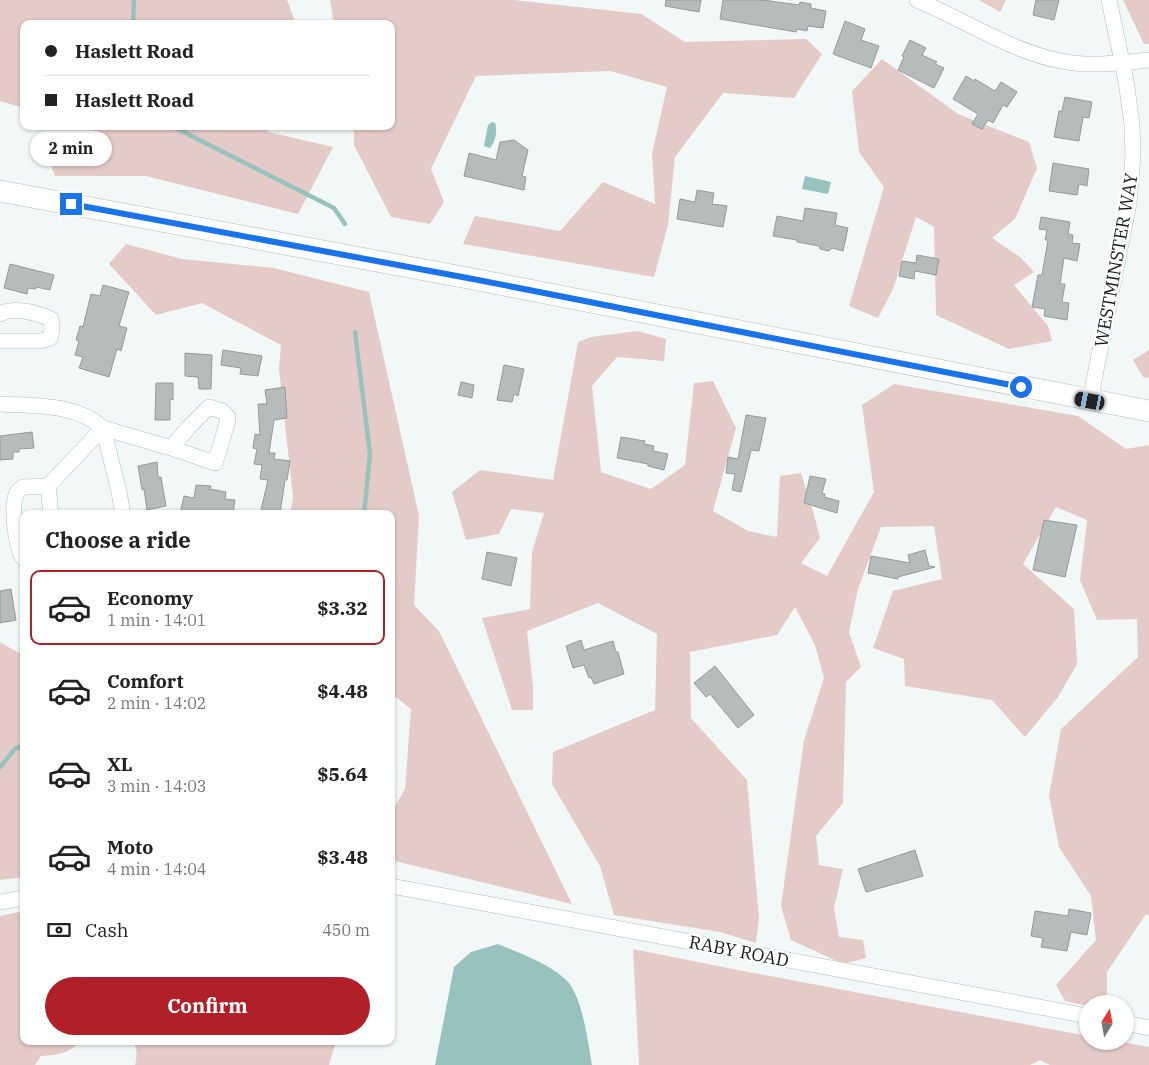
<!DOCTYPE html>
<html lang="en">
<head>
<meta charset="utf-8">
<style>
  body { margin:0; font-family:"IBM Plex Serif",serif; background:#f6f6f6; color:#222; height:100vh; display:flex; flex-direction:column; font-size:19px; white-space:nowrap }
  * { box-sizing:border-box; margin:0 }
  p { font-size:16px; color:#767676 }
  .icon { flex:none; width:28px; height:28px; fill:none; stroke:currentColor; stroke-width:2; stroke-linecap:round; stroke-linejoin:round }
  .map { position:relative; flex:1; overflow:hidden }
  .panel { position:absolute; left:20px; top:510px; width:375px; height:535px; display:flex; flex-direction:column; background:#fff; border-radius:10px; box-shadow:0 1px 4px #0004 }
  .panel>* { flex:none }
  .top-card { position:absolute; left:20px; top:20px; width:375px; height:110px; border-radius:10px; box-shadow:0 1px 4px #0004; display:grid; align-content:center; height:110px; padding:0 25px; background:#fff }
  .needle { width:32px; rotate:11deg }
  .fabs { position:absolute; left:1079px; top:995px; display:grid; gap:10px }
  .fabs a { display:grid; place-items:center; width:55px; height:55px; border-radius:50%; background:#fff; box-shadow:0 1px 4px #0004; font-size:25px }
  .end { position:absolute; width:22px; height:22px; margin:-11px; border:6px solid #1a73e8; background:#fff; box-shadow:0 0 0 2px #fff }
  .from { border-radius:50% }
  .bubble { position:absolute; height:35px; border-radius:18px; background:#fff; box-shadow:0 1px 4px #0004; font-size:16px; font-weight:800; line-height:35px; text-align:center }
  .car { position:absolute; width:15px; height:30px; margin:-15px -8px; border-radius:6px; box-shadow:0 0 4px 1px #0007; background:linear-gradient(#222 24%,#8ab4d8 0 40%,#222 0 76%,#8ab4d8 0 86%,#222 0) }
  .top-card b { display:flex; align-items:center; gap:18px; height:48px; font-size:19px }
  .top-card b+b { border-top:1px solid #e0e0e0 }
  .top-card i { width:12px; height:12px; background:#222 }
  ul { padding:0; list-style:none }
  li { display:flex; align-items:center; gap:15px; height:75px; margin:0 10px 8px; padding:0 15px; border:2px solid transparent; border-radius:10px }
  li div { flex:1 }
  li b { display:block; font-size:19px }
  li em { font-style:normal; font-weight:800 }
  li.active { border-color:#b11f28 }
  li>.icon { width:45px; height:45px; stroke-width:1.5 }
  h2 { padding:0 25px; font-size:22px; line-height:60px }
  .pay { display:flex; align-items:center; gap:12px; height:55px; padding:0 25px; font-size:19px }
  .pay p { margin-inline-start:auto }
  .action { display:flex; gap:10px; margin-top:auto; padding:10px 25px }
  .action a { flex:1; height:58px; border-radius:30px; background:#b11f28; color:#fff; font-size:20px; font-weight:800; line-height:58px; text-align:center }
  .map>svg:first-child { display:block }
  .green { fill:#e5cbc8 }
  .water { fill:#97c2bd }
  .lines { fill:none; stroke-linecap:round; stroke-linejoin:round }
  .stream { stroke:#97c2bd; stroke-width:4.5 }
  .building { fill:#b6bcbb; stroke:#959b9a }
  .minor-casing { stroke:#b5bbba; stroke-width:16 }
  .secondary-casing { stroke:#b5bbba; stroke-width:22 }
  .minor { stroke:#fff; stroke-width:15 }
  .secondary { stroke:#fff; stroke-width:21 }
  .route { stroke:#1a73e8; stroke-width:6 }
  .labels { text-anchor:middle; dominant-baseline:central; stroke-width:4.5; stroke-linejoin:round; paint-order:stroke }
  .street-label { font-size:18px; fill:#171919; stroke:#fff }
</style>
</head>
<body>
<div class="map">
<svg width="1149" height="1065" viewBox="0 0 1149 1065">
  <rect width="100%" height="100%" fill="#f2f8f7"/>
  <!-- green -->
  <path class="green" d="M 0,0 L 287,0 L 296,24 L 24,24 L 24,108 L 0,101 Z
    M 330,0 L 514,0 L 641,14 L 685,42 L 806,39 L 822,54 L 794,98 L 723,93 L 675,157 L 668,225 L 654,277 L 463,244 L 475,216 L 560,231 L 603,182 L 655,204 L 652,154 L 667,87 L 610,71 L 476,76 L 431,169 L 444,202 L 430,224 L 391,217 L 354,145 L 354,126 L 391,126 L 391,24 L 334,24 Z
    M 979,0 L 1006,0 L 1000,12 Z
    M 1123,0 L 1149,0 L 1149,44 L 1144,44 Z
    M 882,59 L 958,114 L 1029,142 L 1037,168 L 1015,219 L 992,238 L 1020,257 L 1034,272 L 1014,285 L 1048,326 L 1052,341 L 1009,349 L 936,315 L 934,227 L 916,217 L 893,289 L 878,318 L 849,306 L 884,187 L 859,152 L 852,91 Z
    M 84,126 L 269,126 L 268,132 L 333,147 L 298,214 L 146,176 L 55,176 L 46,153 L 86,155 L 94,130 Z
    M 126,244 L 182,259 L 274,268 L 369,292 L 419,516 L 414,605 L 439,631 L 572,904 L 391,860 L 391,813 L 405,789 L 411,709 L 391,693 L 391,514 L 290,514 L 293,497 L 279,369 L 281,345 L 202,303 L 156,315 L 109,264 Z
    M 638,331 L 666,339 L 664,361 L 617,357 L 592,386 L 601,472 L 651,489 L 685,465 L 694,383 L 713,381 L 736,428 L 713,511 L 748,531 L 777,537 L 780,476 L 801,473 L 813,511 L 820,538 L 801,563 L 827,576 L 874,492 L 862,405 L 894,384 L 1078,416 L 1126,449 L 1149,445 L 1149,916 L 1146,914 L 1107,972 L 1107,1004 L 1088,1004 L 1087,1006 L 1065,1001 L 1056,985 L 1096,940 L 1091,896 L 1059,847 L 1049,795 L 1061,729 L 1138,657 L 1137,619 L 1097,620 L 1080,580 L 1087,520 L 1056,507 L 1023,564 L 1074,609 L 1077,664 L 1058,697 L 1025,737 L 992,700 L 905,686 L 904,659 L 873,648 L 893,591 L 942,579 L 934,526 L 881,527 L 858,589 L 849,632 L 861,667 L 846,682 L 843,803 L 816,836 L 819,865 L 843,869 L 834,908 L 839,937 L 863,940 L 866,958 L 843,964 L 791,940 L 781,906 L 804,740 L 824,678 L 815,645 L 795,607 L 777,635 L 690,652 L 691,718 L 747,780 L 759,919 L 756,943 L 720,932 L 614,915 L 600,866 L 552,784 L 553,752 L 655,710 L 657,634 L 598,603 L 527,631 L 533,687 L 533,710 L 512,710 L 482,618 L 530,609 L 532,552 L 544,513 L 511,509 L 499,534 L 466,540 L 452,492 L 480,470 L 553,480 L 578,342 L 591,337 Z
    M 1149,350 L 1149,378 L 1143,377 L 1133,360 Z
    M 0,642 L 24,656 L 24,877 L 0,880 Z
    M 24,911 L 24,1041 L 80,1041 C 69,1054 57,1055 41,1056 L 35,1065 L 0,1065 L 0,916 Z
    M 633,949 L 743,971 L 1087,1036 L 1088,1041 L 1117,1041 L 1149,1047 L 1149,1065 L 1050,1065 L 1040,1060 L 1030,1065 L 639,1065 Z
    M 132,1041 L 336,1041 L 329,1065 L 135,1065 C 137,1057 138,1047 132,1041 Z"/>
  <!-- water -->
  <path class="water" d="M 492,122 L 495,123 C 498,130 495,143 490,148 L 484,146 L 488,125 Z
    M 805,176 L 831,182 L 828,194 L 802,189 Z
    M 498,944 C 519,953 554,965 569,983 C 583,1001 588,1043 592,1065 L 435,1065 L 454,967 L 471,952 Z"/>
  <g class="lines">
    <!-- stream -->
    <path class="stream" d="M 133,24 L 134,0
      M 172,126 L 334,208 L 345,224
      M 355,332 L 370,454 L 364,514
      M 0,767 L 16,748 L 24,746"/>
  </g>
  <!-- building -->
  <path class="building" d="M 666,0 L 701,0 L 699,12 L 665,6 Z
    M 723,0 L 763,0 L 799,5 L 800,2 L 811,4 L 811,8 L 826,11 L 823,28 L 808,26 L 807,31 L 797,29 L 796,32 L 720,19 Z
    M 1036,0 L 1059,0 L 1054,20 L 1033,15 Z
    M 845,21 L 865,29 L 861,40 L 879,46 L 871,68 L 833,54 Z
    M 910,40 L 926,48 L 922,55 L 937,62 L 935,64 L 944,68 L 934,88 L 898,70 L 904,57 L 902,56 Z
    M 966,76 L 974,81 L 975,79 L 995,91 L 1001,82 L 1017,92 L 1007,107 L 1003,105 L 993,123 L 988,120 L 982,129 L 972,124 L 978,114 L 953,99 Z
    M 1065,97 L 1092,102 L 1089,118 L 1083,117 L 1079,141 L 1054,137 L 1059,111 L 1062,111 Z
    M 514,140 L 528,150 L 522,176 L 526,177 L 524,190 L 464,176 L 469,153 L 496,160 L 500,142 Z
    M 1053,163 L 1089,169 L 1087,186 L 1079,184 L 1077,195 L 1049,191 Z
    M 697,190 L 714,193 L 712,204 L 727,206 L 723,227 L 677,219 L 680,199 L 695,202 Z
    M 805,208 L 837,213 L 835,225 L 848,228 L 843,251 L 832,248 L 829,251 L 820,249 L 819,246 L 797,242 L 797,240 L 773,236 L 777,216 L 803,221 Z
    M 1041,217 L 1070,222 L 1068,234 L 1073,235 L 1072,243 L 1080,244 L 1077,261 L 1064,258 L 1060,284 L 1065,284 L 1062,302 L 1069,303 L 1067,320 L 1044,316 L 1045,309 L 1032,307 L 1038,275 L 1042,275 L 1048,240 L 1045,240 L 1047,230 L 1039,229 Z
    M 917,255 L 939,259 L 936,275 L 915,271 L 914,279 L 899,276 L 902,261 L 916,263 Z
    M 10,264 L 54,275 L 50,290 L 36,287 L 36,289 L 28,288 L 27,294 L 4,288 Z
    M 103,285 L 129,292 L 119,326 L 127,328 L 121,351 L 117,349 L 109,377 L 79,368 L 83,357 L 75,355 L 79,341 L 76,340 L 80,326 L 83,327 L 91,294 L 100,296 Z
    M 223,350 L 262,356 L 258,376 L 240,374 L 241,368 L 221,365 Z
    M 185,353 L 212,355 L 211,389 L 199,389 L 198,377 L 185,376 Z
    M 504,365 L 524,369 L 518,396 L 514,394 L 512,402 L 497,400 Z
    M 461,382 L 474,385 L 472,398 L 458,395 Z
    M 156,383 L 173,383 L 173,400 L 170,399 L 170,420 L 155,420 Z
    M 285,387 L 287,418 L 274,420 L 269,453 L 275,453 L 274,459 L 290,461 L 287,480 L 285,480 L 280,514 L 260,514 L 268,480 L 260,479 L 262,465 L 254,464 L 257,449 L 253,448 L 255,434 L 260,435 L 258,404 L 267,404 L 265,390 Z
    M 746,415 L 766,418 L 759,451 L 751,450 L 741,492 L 732,490 L 735,474 L 726,473 L 728,457 L 738,459 Z
    M 32,432 L 34,448 L 19,449 L 19,452 L 13,452 L 13,459 L 0,460 L 0,436 Z
    M 621,437 L 645,441 L 644,444 L 654,446 L 653,451 L 668,454 L 664,470 L 648,466 L 648,464 L 617,458 Z
    M 157,462 L 158,477 L 161,477 L 166,506 L 147,510 L 144,489 L 142,490 L 138,466 Z
    M 810,476 L 826,479 L 822,493 L 825,494 L 824,497 L 839,501 L 837,513 L 804,503 Z
    M 196,485 L 211,486 L 210,489 L 226,492 L 225,499 L 235,500 L 233,514 L 180,514 L 184,496 L 194,498 Z
    M 1044,520 L 1077,525 L 1065,577 L 1033,570 Z
    M 925,550 L 929,566 L 935,567 L 898,577 L 898,579 L 868,573 L 871,556 L 910,563 L 908,555 Z
    M 487,552 L 517,558 L 511,586 L 482,579 Z
    M 11,589 L 16,620 L 0,623 L 0,591 Z
    M 581,640 L 584,650 L 613,641 L 616,652 L 618,652 L 624,674 L 594,684 L 591,677 L 589,678 L 584,665 L 573,668 L 566,646 Z
    M 715,666 L 754,715 L 738,728 L 710,694 L 706,697 L 694,683 Z
    M 915,850 L 923,876 L 866,892 L 858,869 Z
    M 1069,909 L 1091,913 L 1087,935 L 1071,932 L 1067,951 L 1041,947 L 1043,938 L 1031,936 L 1035,911 L 1068,916 Z"/>
  <g class="lines">
    <!-- minor casing -->
    <g class="minor-casing">
      <path id="minor" d="M 917,0 C 965,20 1010,51 1061,61 C 1090,67 1120,63 1149,60
        M 0,314 C 13,306 38,313 51,319 L 52,329 L 50,338 L 41,341 L 0,341
        M 1090,401 L 1129,203 L 1133,156 L 1132,124 L 1126,81 L 1109,0
        M 0,404 C 34,406 76,403 103,428 L 171,448 L 215,463 L 227,424 L 228,417 L 222,411 L 209,407 L 189,427 L 171,448
        M 103,428 L 118,487 L 123,514
        M 48,486 L 51,514
        M 24,556 L 22,557 C 16,545 10,504 17,493 C 18,490 21,489 23,487 L 48,486 L 103,428
        M 391,886 L 1088,1016
        M 0,902 L 24,898
        M 1125,1023 L 1149,1028"/>
    </g>
    <!-- secondary casing -->
    <g class="secondary-casing">
      <path id="secondary" d="M 0,191 L 473,279 L 1149,411"/>
    </g>
    <!-- minor -->
    <use href="#minor" class="minor"/>
    <!-- secondary -->
    <use href="#secondary" class="secondary"/>
  </g>
  <g class="lines">
    <!-- route -->
    <path class="route" d="M 71,204 L 473,279 L 1021,387"/>
  </g>
  <g class="labels">
    <!-- street labels -->
    <g class="street-label">
      <text transform="translate(1116 260) rotate(-80)">WESTMINSTER WAY</text>
      <text transform="translate(739 951) rotate(11)">RABY ROAD</text>
    </g>
  </g>
</svg>
<div class="fabs">
<a><svg class="needle" viewBox="-14 -14 28 28"><path d="M0-13l5 13h-10z" fill="#e53935"/><path d="M0 13l5-13h-10z" fill="#767676"/></svg></a>
</div>
<i class="end from" style="left:1021px;top:387px"></i>
<i class="end" style="left:71px;top:204px"></i>
<div class="bubble" style="left:30px;top:131px;width:82px">2 min</div>
<i class="car" style="left:1090px;top:401px;rotate:281deg"></i>
<div class="top-card">
<b><i class="from"></i>Haslett Road</b>
<b><i></i>Haslett Road</b>
</div>
<section class="panel">
<h2>Choose a ride</h2>
<ul>
<li class="active"><svg class="icon" aria-label="car" viewBox="0 0 24 24"><path d="M5 17H2v-5l4-1 3-4h7l3 4 3 1v5h-3M9 17h6M6 11h13"/><circle cx="7" cy="17" r="2"/><circle cx="17" cy="17" r="2"/></svg><div><b>Economy</b><p>1 min · 14:01</p></div><em>$3.32</em></li>
<li><svg class="icon" aria-label="car" viewBox="0 0 24 24"><path d="M5 17H2v-5l4-1 3-4h7l3 4 3 1v5h-3M9 17h6M6 11h13"/><circle cx="7" cy="17" r="2"/><circle cx="17" cy="17" r="2"/></svg><div><b>Comfort</b><p>2 min · 14:02</p></div><em>$4.48</em></li>
<li><svg class="icon" aria-label="car" viewBox="0 0 24 24"><path d="M5 17H2v-5l4-1 3-4h7l3 4 3 1v5h-3M9 17h6M6 11h13"/><circle cx="7" cy="17" r="2"/><circle cx="17" cy="17" r="2"/></svg><div><b>XL</b><p>3 min · 14:03</p></div><em>$5.64</em></li>
<li><svg class="icon" aria-label="car" viewBox="0 0 24 24"><path d="M5 17H2v-5l4-1 3-4h7l3 4 3 1v5h-3M9 17h6M6 11h13"/><circle cx="7" cy="17" r="2"/><circle cx="17" cy="17" r="2"/></svg><div><b>Moto</b><p>4 min · 14:04</p></div><em>$3.48</em></li>
</ul>
<div class="pay"><svg class="icon" aria-label="cash" viewBox="0 0 24 24"><path d="M3 7h18v10H3z"/><circle cx="12" cy="12" r="2"/></svg>Cash<p>450 m</p></div>
<div class="action"><a>Confirm</a></div>
</section>
</div>
</body>
</html>
